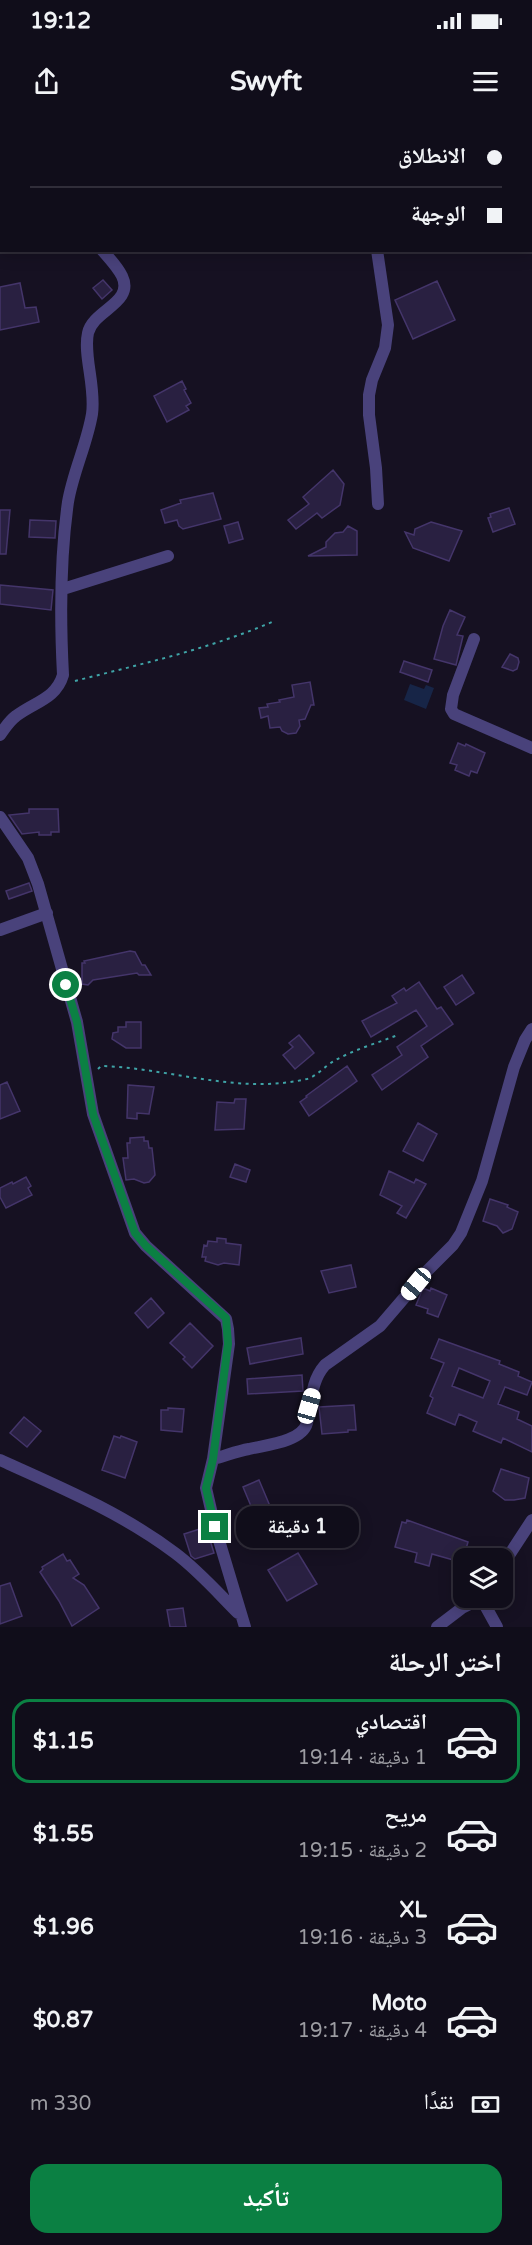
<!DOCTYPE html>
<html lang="ar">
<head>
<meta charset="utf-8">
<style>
  body { margin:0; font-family:"Varela Round","Noto Naskh Arabic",sans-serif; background:#191623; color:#f1f3f6; direction:rtl; height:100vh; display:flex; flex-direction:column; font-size:22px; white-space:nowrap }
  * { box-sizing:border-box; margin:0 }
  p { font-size:20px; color:#9c9ca2 }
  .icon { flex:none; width:33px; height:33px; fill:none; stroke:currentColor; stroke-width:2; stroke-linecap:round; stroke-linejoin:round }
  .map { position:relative; height:1507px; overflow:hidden; direction:ltr }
  .drawer { display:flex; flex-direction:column; background:#100d1a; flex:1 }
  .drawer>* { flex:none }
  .hud { position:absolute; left:0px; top:0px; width:532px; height:132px; box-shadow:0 3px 15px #0003,0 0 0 2px #302d39; direction:rtl; display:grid; align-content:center; height:132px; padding:0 30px; background:#100d1a }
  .controls { position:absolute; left:453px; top:1428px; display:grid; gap:12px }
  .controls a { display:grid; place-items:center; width:60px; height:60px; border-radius:12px; background:#100d1a; box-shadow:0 3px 15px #0003,0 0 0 2px #302d39; font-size:30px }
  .end { position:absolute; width:27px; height:27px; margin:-14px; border:8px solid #0b8043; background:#fff; box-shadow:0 0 0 3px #fff }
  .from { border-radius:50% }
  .bubble { position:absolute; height:42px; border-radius:18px; background:#100d1a; box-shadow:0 3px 15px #0003,0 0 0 2px #302d39; font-size:20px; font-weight:700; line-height:42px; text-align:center; direction:rtl }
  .car { position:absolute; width:18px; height:36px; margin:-18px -9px; border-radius:8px; box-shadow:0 0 4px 2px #0007; background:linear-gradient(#fff 24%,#345 0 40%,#fff 0 76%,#345 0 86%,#fff 0) }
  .hud b { display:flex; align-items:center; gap:21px; height:57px; font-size:22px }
  .hud b+b { border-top:2px solid #302d39 }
  .hud i { width:15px; height:15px; background:#f1f3f6 }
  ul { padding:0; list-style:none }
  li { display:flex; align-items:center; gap:18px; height:84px; margin:0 12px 9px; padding:0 18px; border:3px solid transparent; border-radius:18px }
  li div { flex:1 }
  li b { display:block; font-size:22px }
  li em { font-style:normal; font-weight:700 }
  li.selected { border-color:#0b8043 }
  li>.icon { width:54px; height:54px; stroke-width:1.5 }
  h2 { padding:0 30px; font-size:27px; line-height:72px }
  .pay { display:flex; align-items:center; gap:15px; height:66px; padding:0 30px; font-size:22px }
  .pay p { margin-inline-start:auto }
  .button { display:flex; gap:12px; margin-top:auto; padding:12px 30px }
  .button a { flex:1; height:69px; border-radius:18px; background:#0b8043; color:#fff; font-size:24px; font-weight:700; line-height:69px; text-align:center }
  .status { display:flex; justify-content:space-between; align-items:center; height:42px; padding:0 30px; background:#100d1a; direction:ltr }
  .status svg { height:16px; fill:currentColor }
  header { display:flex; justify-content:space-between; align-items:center; height:78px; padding:0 30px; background:#100d1a; font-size:27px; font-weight:700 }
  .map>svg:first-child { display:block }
  .water { fill:#172547 }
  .building { fill:#292041; stroke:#44356a; stroke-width:1.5; fill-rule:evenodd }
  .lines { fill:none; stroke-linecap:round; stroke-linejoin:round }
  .path { stroke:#3fa4a7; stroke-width:2; stroke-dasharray:3 4.5; stroke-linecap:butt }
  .street { stroke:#49427b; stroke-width:12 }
  .route { stroke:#0b8043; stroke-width:8 }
</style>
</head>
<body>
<div class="status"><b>19:12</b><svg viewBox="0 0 49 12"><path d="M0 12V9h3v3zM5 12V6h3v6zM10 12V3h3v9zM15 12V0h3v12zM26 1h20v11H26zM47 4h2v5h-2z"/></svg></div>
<header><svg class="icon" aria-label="menu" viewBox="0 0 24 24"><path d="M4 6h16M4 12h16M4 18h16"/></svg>Swyft<svg class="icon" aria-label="share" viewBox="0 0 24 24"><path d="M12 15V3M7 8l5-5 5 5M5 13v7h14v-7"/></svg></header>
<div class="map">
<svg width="532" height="1507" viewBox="0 0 532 1507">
  <rect width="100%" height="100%" fill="#161122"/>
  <!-- water -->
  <path class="water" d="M 410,564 L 424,569 L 426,565 L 434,568 L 426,589 L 404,580 Z"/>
  <!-- building -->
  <path class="building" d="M 103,160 L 112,170 L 102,179 L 93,168 Z
    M 437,161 L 455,200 L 413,219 L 395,180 Z
    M 20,163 L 25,188 L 36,187 L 39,202 L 0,210 L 0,167 Z
    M 182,261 L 186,269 L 184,270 L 191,283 L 186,286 L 189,290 L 167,302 L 154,276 Z
    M 333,350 L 344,364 L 340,385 L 322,398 L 317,393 L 296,409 L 288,400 L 309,384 L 303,377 Z
    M 213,373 L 221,399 L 183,409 L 179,406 L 177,400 L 165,403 L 161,390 L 181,383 L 180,380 Z
    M 509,388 L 515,404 L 493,412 L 488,398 L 491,397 L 490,394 Z
    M 0,390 L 10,390 L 6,434 L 0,434 Z
    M 30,400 L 56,401 L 55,418 L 29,417 Z
    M 238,402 L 243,419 L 229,423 L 224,406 Z
    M 431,402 L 462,411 L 449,441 L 413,428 L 405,412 L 414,415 L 415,409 Z
    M 348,406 L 357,411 L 357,435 L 308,436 L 326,427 L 326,422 L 335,413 L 343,412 Z
    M 0,465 L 53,470 L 51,490 L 0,484 Z
    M 450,490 L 465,497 L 457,515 L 463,516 L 456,545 L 434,539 L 443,506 Z
    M 510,534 L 518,538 L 519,542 L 517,549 L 513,551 L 502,547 Z
    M 404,541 L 432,550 L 428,562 L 400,552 Z
    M 310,562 L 314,585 L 311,585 L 305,599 L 299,600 L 300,606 L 296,613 L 288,614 L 282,611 L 280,607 L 270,608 L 268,596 L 261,598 L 259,588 L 268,587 L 267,584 L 280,582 L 279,580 L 294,577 L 292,565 Z
    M 458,623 L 465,626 L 466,624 L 485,633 L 477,653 L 471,651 L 469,656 L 455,650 L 457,645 L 450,643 Z
    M 29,689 L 58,689 L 59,712 L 51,712 L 51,715 L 39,715 L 39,712 L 22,714 L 9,695 L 29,693 Z
    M 29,763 L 32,771 L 9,779 L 6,771 Z
    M 130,831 L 135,832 L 142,845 L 145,845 L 151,855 L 139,855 L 137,853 L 93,860 L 88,865 L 82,864 L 82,843 L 85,843 L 84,841 Z
    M 462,855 L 474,873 L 456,885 L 444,867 Z
    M 419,862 L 437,889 L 441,887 L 453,904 L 421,926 L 428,937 L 382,970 L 372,955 L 402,935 L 397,927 L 427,906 L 416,890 L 371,917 L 362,901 L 397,883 L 392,876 L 404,868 L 406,871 Z
    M 126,902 L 141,902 L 141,928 L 126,928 L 112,919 L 113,913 L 118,912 L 118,907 L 126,907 Z
    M 299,915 L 314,933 L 295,949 L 283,935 L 293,927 L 289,923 Z
    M 347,946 L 357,961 L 309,996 L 300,982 L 307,977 L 306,976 Z
    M 7,962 L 20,991 L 0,999 L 0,965 Z
    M 128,965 L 154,967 L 149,994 L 137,993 L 137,999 L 127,998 Z
    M 235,979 L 246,979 L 244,1009 L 215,1010 L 217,982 L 234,983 Z
    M 418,1003 L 437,1014 L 423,1041 L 403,1031 Z
    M 144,1017 L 144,1021 L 148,1021 L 149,1028 L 152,1028 L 155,1055 L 149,1062 L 144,1063 L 134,1059 L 126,1060 L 123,1038 L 128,1038 L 127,1023 L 130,1023 L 130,1018 Z
    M 235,1044 L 250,1050 L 246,1062 L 230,1057 Z
    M 389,1051 L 414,1063 L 416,1059 L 426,1064 L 406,1098 L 397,1093 L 402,1086 L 380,1075 Z
    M 26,1057 L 31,1066 L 28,1068 L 32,1075 L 6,1088 L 0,1077 L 0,1068 L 12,1062 L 13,1064 Z
    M 490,1079 L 508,1085 L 507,1087 L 518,1092 L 512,1109 L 503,1113 L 497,1106 L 483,1101 Z
    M 217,1118 L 226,1119 L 226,1123 L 241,1125 L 239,1145 L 224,1143 L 218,1145 L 205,1141 L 206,1137 L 202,1137 L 204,1125 L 207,1126 L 208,1121 L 217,1122 Z
    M 351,1145 L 356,1167 L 329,1173 L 321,1151 Z
    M 423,1168 L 430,1171 L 431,1168 L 447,1175 L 438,1197 L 427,1193 L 428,1189 L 416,1185 Z
    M 151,1178 L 164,1193 L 148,1208 L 135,1193 Z
    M 190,1203 L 213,1226 L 192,1248 L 183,1239 L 185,1237 L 170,1223 Z
    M 301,1218 L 303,1234 L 250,1244 L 247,1228 Z
    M 439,1219 L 500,1241 L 499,1244 L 519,1252 L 518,1256 L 532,1262 L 527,1275 L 505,1267 L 498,1284 L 519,1292 L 517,1299 L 532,1306 L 532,1332 L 503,1318 L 501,1323 L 473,1311 L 477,1302 L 459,1294 L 455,1305 L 427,1293 L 433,1278 L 430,1276 L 444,1243 L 431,1238 ZM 459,1248 L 490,1261 L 483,1278 L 452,1266 Z
    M 302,1255 L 303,1271 L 248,1274 L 247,1259 Z
    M 354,1285 L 356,1310 L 348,1310 L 348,1312 L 322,1314 L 319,1287 Z
    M 168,1288 L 184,1289 L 182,1312 L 161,1310 L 161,1290 L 168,1290 Z
    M 24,1297 L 41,1311 L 27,1327 L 10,1313 Z
    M 114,1316 L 120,1318 L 121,1316 L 137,1322 L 125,1358 L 102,1350 Z
    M 501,1349 L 529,1358 L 525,1378 L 514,1380 L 505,1380 L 493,1371 Z
    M 259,1360 L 275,1398 L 256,1398 L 243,1367 Z
    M 407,1400 L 468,1422 L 464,1436 L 459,1435 L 457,1441 L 432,1434 L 429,1446 L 415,1442 L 417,1433 L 395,1427 L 402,1402 L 406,1403 Z
    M 206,1407 L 214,1433 L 195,1439 L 191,1436 L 184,1414 Z
    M 298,1433 L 317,1464 L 287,1481 L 268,1450 Z
    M 63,1434 L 67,1441 L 70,1440 L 79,1454 L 73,1458 L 84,1465 L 99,1488 L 72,1506 L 59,1481 L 40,1452 L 43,1449 L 42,1447 Z
    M 10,1463 L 22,1496 L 0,1504 L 0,1466 Z
    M 183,1488 L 186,1507 L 170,1507 L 167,1490 Z"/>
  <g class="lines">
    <!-- path -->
    <path class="path" d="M 75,561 C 141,544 209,529 272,502
      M 98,949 L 101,946 C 170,948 238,975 307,959 C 317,956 325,946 334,941 C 353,930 377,923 398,915"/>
    <!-- street -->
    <path class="street" d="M 54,0 L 55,2
      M 346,0 L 347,2
      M 377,130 L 388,205 L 385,228 L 372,260 L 369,275 L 369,295 L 376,348 L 378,384
      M 63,469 L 168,436
      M 474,519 L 453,575 L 451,589 L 454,594 L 532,628
      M 0,615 C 5,608 9,601 16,596 C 34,582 56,579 63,555 C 60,498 60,438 68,382 C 73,352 87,324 92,294 C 96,267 83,235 88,213 C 93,190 135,183 122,156 C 117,146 109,138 102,130
      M 0,697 L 28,738 L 38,764 L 77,902 L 93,994 L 135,1113 L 146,1126 L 226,1199 L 228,1209 L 229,1224 L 213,1339 L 206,1368 L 215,1407 L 245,1507
      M 0,810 L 47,793
      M 213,1339 C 225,1336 237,1331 249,1329 C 265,1325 302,1322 307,1303 C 312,1283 310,1262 325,1245 L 380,1206 L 428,1150 L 453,1125 L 461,1113 L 482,1061 L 514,947 L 525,920 L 532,909
      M 0,1340 C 60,1367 122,1393 175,1433 C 198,1450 218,1473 238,1493
      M 502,1446 L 532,1400
      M 481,1478 L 497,1507
      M 437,1507 L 462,1488 L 482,1478"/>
  </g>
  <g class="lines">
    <!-- route -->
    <path class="route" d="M 66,865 L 77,902 L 93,994 L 135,1113 L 146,1126 L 226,1198 L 228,1224 L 213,1339 L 206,1368 L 215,1407"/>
  </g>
</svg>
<div class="controls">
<a><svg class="icon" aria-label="layers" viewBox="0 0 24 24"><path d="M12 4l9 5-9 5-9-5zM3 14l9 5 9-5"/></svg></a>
</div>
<i class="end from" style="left:66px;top:865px"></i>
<i class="end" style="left:215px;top:1407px"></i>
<div class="bubble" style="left:236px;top:1386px;width:123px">1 دقيقة</div>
<i class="car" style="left:416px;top:1164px;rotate:220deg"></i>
<i class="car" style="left:309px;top:1286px;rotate:16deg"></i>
<div class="hud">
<b><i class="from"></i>الانطلاق</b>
<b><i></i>الوجهة</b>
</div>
</div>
<section class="drawer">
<h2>اختر الرحلة</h2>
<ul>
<li class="selected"><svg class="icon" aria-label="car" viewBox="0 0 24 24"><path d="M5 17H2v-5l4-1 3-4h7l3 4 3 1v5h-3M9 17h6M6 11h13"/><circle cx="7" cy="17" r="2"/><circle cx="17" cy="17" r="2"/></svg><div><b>اقتصادي</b><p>1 دقيقة · 19:14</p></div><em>$1.15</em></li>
<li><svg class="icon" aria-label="car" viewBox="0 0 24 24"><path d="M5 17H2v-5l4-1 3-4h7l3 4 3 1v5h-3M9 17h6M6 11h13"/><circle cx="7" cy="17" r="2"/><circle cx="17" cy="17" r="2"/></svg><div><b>مريح</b><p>2 دقيقة · 19:15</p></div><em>$1.55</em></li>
<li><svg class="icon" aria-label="car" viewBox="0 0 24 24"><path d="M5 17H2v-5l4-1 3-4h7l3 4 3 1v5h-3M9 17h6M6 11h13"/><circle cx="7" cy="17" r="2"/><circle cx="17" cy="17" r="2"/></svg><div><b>XL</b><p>3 دقيقة · 19:16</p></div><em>$1.96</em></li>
<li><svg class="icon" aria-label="car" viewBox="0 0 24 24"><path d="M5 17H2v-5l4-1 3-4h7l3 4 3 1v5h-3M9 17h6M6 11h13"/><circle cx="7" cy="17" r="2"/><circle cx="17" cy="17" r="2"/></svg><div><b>Moto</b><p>4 دقيقة · 19:17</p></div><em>$0.87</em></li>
</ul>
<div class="pay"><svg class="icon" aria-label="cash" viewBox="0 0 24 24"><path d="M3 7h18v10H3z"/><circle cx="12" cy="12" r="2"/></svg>نقدًا<p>330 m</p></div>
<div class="button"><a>تأكيد</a></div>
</section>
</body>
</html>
